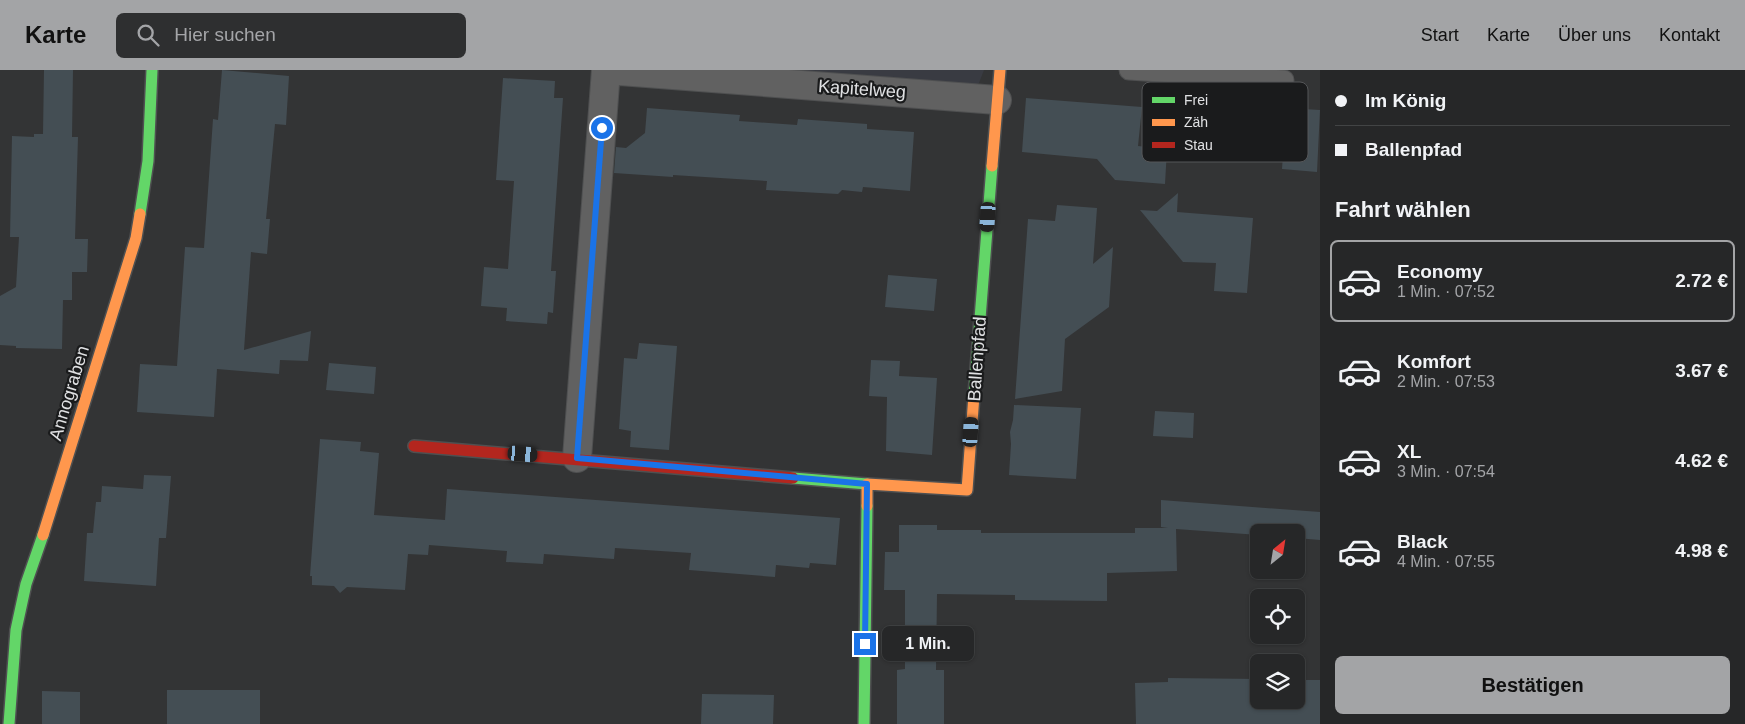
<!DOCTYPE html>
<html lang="de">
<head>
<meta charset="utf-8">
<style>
  body { margin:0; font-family:Helvetica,sans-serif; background:#2e2f30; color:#f1f3f6; height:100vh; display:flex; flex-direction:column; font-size:19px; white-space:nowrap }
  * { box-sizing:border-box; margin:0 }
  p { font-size:16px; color:#a4a5a8 }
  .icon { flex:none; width:28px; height:28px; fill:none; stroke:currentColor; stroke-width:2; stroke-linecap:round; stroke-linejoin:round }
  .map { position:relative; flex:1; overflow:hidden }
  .side { display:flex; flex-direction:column; background:#262728; width:425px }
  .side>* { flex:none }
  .banner { display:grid; align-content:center; height:110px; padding:0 15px; background:#262728 }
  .needle { width:32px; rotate:30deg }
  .controls { position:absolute; left:1250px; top:454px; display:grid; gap:10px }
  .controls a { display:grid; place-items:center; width:55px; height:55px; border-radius:8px; background:#262728; box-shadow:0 1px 4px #0004,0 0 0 1px #424445; font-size:25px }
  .end { position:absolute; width:22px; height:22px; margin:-11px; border:6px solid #1a73e8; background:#fff; box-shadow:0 0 0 2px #fff }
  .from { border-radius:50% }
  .bubble { position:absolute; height:35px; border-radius:8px; background:#262728; box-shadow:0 1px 4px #0004,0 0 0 1px #424445; font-size:16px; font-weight:700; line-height:35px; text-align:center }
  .car { position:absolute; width:15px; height:30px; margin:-15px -8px; border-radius:6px; box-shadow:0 0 4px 1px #0007; background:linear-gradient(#222 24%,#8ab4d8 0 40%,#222 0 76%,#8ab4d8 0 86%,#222 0) }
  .banner b { display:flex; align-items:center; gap:18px; height:48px; font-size:19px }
  .banner b+b { border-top:1px solid #424445 }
  .banner i { width:12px; height:12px; background:#f1f3f6 }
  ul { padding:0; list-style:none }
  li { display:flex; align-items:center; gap:15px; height:82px; margin:0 10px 8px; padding:0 5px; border:2px solid transparent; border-radius:8px }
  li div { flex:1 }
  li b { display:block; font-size:19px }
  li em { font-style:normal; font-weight:700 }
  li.on { border-color:#a3a4a6 }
  li>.icon { width:45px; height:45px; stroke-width:1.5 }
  h2 { padding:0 15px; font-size:22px; line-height:60px }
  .cta { display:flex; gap:10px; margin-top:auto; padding:10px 15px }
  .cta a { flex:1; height:58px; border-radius:8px; background:#a3a4a6; color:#111; font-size:20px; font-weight:700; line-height:58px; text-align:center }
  header { display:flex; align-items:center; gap:30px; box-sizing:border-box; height:70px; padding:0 25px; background:#a3a4a6; color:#111 }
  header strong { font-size:24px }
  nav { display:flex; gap:28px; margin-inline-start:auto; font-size:18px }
  .search { width:350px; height:45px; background:#2e2f30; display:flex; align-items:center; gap:12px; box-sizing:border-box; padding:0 18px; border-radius:8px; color:#a4a5a8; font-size:19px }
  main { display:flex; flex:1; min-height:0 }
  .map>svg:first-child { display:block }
  .built { fill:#393b42 }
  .building { fill:#444e54 }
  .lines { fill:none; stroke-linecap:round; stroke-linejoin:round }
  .lane-casing { stroke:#4f5051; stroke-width:21 }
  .street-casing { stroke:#4f5051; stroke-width:30 }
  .fast-casing { stroke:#4f5051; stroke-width:14 }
  .slow-casing { stroke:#4f5051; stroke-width:14 }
  .jam-casing { stroke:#4f5051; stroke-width:14 }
  .lane { stroke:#616161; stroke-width:19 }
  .street { stroke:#616161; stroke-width:28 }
  .fast { stroke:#63d668; stroke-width:11 }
  .slow { stroke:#ff974d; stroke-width:11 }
  .jam { stroke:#b3261e; stroke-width:11 }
  .route { stroke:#1a73e8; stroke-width:6 }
  .labels { text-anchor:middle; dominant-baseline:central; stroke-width:4.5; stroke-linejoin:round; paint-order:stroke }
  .street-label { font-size:18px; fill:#e0e1e3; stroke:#1a1b1c }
  .key { fill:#1a1b1c; stroke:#555658; stroke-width:1 }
  .key-label { font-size:14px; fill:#e0e1e3 }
</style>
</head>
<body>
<header>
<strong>Karte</strong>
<div class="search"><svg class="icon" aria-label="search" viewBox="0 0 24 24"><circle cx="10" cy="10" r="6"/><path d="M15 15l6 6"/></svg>Hier suchen</div>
<nav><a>Start</a><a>Karte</a><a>Über uns</a><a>Kontakt</a></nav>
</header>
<main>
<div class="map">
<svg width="1320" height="654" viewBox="0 0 1320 654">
  <rect width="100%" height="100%" fill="#333435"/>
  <!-- built -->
  <path class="built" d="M 767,0 L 984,0 L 979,13 L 972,16 Z"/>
  <!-- building -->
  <path class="building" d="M 44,0 L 73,0 L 72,67 L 78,67 L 75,169 L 88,169 L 87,202 L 72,202 L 72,230 L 63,230 L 62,279 L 16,278 L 16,276 L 0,275 L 0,226 L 16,217 L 19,167 L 10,167 L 12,66 L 34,67 L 34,64 L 43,64 Z
    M 222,0 L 289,6 L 286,55 L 275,54 L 266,149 L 270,149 L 267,184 L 251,182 L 244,280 L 311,261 L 308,291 L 280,290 L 279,304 L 217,299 L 214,347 L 137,342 L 140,294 L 177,296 L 185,177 L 204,178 L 213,49 L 218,50 Z
    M 503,8 L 555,11 L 554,28 L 563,28 L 551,201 L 556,201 L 553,243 L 548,242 L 547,254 L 506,251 L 507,238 L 481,236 L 484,197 L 508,199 L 514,111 L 496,110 Z
    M 1026,28 L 1142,37 L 1138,76 L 1167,79 L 1165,114 L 1115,110 L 1097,89 L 1022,82 Z
    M 647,38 L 740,45 L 739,51 L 797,55 L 798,49 L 867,54 L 867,59 L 914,62 L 910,121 L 863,117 L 862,122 L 842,120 L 838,124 L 766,120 L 767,111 L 673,105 L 673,107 L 614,103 L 616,77 L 626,78 L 645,63 Z
    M 1286,38 L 1320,40 L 1317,102 L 1282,99 Z
    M 1178,123 L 1177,142 L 1253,148 L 1247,223 L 1214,221 L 1216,193 L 1183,192 L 1140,140 L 1157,141 Z
    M 1057,135 L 1097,138 L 1093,194 L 1113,177 L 1109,237 L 1065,269 L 1062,321 L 1015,329 L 1028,149 L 1055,151 Z
    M 888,205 L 937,209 L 934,241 L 885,237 Z
    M 639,273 L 677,276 L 669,380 L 630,377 L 631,361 L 619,359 L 624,288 L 637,289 Z
    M 871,290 L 900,291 L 899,306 L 937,308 L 932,385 L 886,381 L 887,327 L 869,326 Z
    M 329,293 L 376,297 L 374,324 L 326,320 Z
    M 1014,335 L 1081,338 L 1076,409 L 1009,405 L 1011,374 L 1010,362 L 1013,350 Z
    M 1155,341 L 1194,343 L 1193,368 L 1153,366 Z
    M 320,369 L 361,372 L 360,381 L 379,383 L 374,445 L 445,450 L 447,419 L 840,448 L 836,495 L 810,493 L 809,498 L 776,495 L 775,507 L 689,500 L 691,483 L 615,478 L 614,489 L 544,484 L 543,494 L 506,492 L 507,481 L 429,475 L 428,485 L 408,484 L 405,520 L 347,517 L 340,523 L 334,516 L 312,515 L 312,506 L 310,506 Z
    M 144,405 L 171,406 L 166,468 L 159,468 L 156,516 L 84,511 L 87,463 L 93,463 L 96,432 L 101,432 L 102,416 L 143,419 Z
    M 1161,430 L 1320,442 L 1320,470 L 1296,468 L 1296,462 L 1259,462 L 1259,465 L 1176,459 L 1177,501 L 1107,503 L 1107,531 L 1015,530 L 1015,525 L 937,524 L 936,600 L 944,600 L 944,654 L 897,654 L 897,600 L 905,599 L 905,520 L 884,520 L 885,482 L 899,482 L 899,455 L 937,455 L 937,460 L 981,460 L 981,463 L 1135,463 L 1135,458 L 1168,458 L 1161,457 Z
    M 1168,608 L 1259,609 L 1259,630 L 1296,630 L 1296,610 L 1320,610 L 1320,654 L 1136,654 L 1135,613 L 1168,612 Z
    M 167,620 L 260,620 L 260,654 L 167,654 Z
    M 42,621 L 80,622 L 80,654 L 42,654 Z
    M 702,624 L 774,625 L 773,654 L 701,654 Z"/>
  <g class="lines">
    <!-- lane casing -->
    <g class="lane-casing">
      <path id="lane" d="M 1129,0 L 1284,10"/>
    </g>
    <!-- street casing -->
    <g class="street-casing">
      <path id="street" d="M 607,0 L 997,30
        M 577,388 L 606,0"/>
    </g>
    <!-- fast casing -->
    <g class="fast-casing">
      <path id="fast" d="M 140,144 L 148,91 L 152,0
        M 974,325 L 992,96
        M 793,408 L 867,414
        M 9,654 L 16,560 L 26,514 L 43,465
        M 864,654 L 867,436"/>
    </g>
    <!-- slow casing -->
    <g class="slow-casing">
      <path id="slow" d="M 992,96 L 1000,0
        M 867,436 L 867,414 L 967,420 L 974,325
        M 43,465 L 136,168 L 140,144"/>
    </g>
    <!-- jam casing -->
    <g class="jam-casing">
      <path id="jam" d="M 414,376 L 793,408"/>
    </g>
    <!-- lane -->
    <use href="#lane" class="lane"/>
    <!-- street -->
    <use href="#street" class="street"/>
    <!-- fast -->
    <use href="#fast" class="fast"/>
    <!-- slow -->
    <use href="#slow" class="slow"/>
    <!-- jam -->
    <use href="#jam" class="jam"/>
  </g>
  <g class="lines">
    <!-- route -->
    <path class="route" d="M 602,58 L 577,388 L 867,414 L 865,574"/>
  </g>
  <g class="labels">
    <!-- street labels -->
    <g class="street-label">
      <text transform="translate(862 19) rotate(4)">Kapitelweg</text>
      <text transform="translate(977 289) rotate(-86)">Ballenpfad</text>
      <text transform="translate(69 323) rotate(-73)">Annograben</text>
    </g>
  </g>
  <!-- legend -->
  <rect x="1142" y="12" width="166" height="80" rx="8" class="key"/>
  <rect x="1152" y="27" width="23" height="6" fill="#63d668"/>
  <rect x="1152" y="49" width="23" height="7" fill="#ff974d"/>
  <rect x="1152" y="72" width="23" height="6" fill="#b3261e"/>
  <g class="key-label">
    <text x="1184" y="35">Frei</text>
    <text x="1184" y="57">Zäh</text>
    <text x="1184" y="80">Stau</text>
  </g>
</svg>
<div class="controls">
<a><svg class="needle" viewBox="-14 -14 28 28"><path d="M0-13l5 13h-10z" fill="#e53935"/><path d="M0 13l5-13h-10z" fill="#a4a5a8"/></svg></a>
<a><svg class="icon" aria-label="locate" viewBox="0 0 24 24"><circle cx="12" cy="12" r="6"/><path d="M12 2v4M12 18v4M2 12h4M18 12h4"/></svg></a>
<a><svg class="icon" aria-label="layers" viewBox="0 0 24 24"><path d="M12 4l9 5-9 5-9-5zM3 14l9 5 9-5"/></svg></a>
</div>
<i class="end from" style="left:602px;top:58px"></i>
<i class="end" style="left:865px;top:574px"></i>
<div class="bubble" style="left:882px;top:556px;width:92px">1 Min.</div>
<i class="car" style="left:988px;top:147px;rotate:184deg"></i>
<i class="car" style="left:971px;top:362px;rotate:4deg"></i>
<i class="car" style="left:523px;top:384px;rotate:95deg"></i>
</div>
<section class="side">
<div class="banner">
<b><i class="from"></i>Im König</b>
<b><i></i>Ballenpfad</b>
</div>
<h2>Fahrt wählen</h2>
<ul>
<li class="on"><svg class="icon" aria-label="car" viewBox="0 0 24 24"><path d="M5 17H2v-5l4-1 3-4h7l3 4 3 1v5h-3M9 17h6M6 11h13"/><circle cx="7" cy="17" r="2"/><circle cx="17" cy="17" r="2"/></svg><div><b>Economy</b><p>1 Min. · 07:52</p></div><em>2.72 €</em></li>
<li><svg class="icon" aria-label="car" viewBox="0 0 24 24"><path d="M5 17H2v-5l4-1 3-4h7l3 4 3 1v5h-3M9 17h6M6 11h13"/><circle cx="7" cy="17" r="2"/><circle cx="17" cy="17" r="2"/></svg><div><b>Komfort</b><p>2 Min. · 07:53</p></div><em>3.67 €</em></li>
<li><svg class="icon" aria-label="car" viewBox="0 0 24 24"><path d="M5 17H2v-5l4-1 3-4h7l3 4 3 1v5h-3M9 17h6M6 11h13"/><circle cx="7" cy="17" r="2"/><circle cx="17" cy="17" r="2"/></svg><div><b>XL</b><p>3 Min. · 07:54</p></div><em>4.62 €</em></li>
<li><svg class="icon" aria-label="car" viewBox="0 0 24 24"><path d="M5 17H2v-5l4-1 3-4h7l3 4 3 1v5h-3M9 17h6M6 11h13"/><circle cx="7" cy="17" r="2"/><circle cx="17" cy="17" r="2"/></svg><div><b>Black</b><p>4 Min. · 07:55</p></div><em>4.98 €</em></li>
</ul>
<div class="cta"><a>Bestätigen</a></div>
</section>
</main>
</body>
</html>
